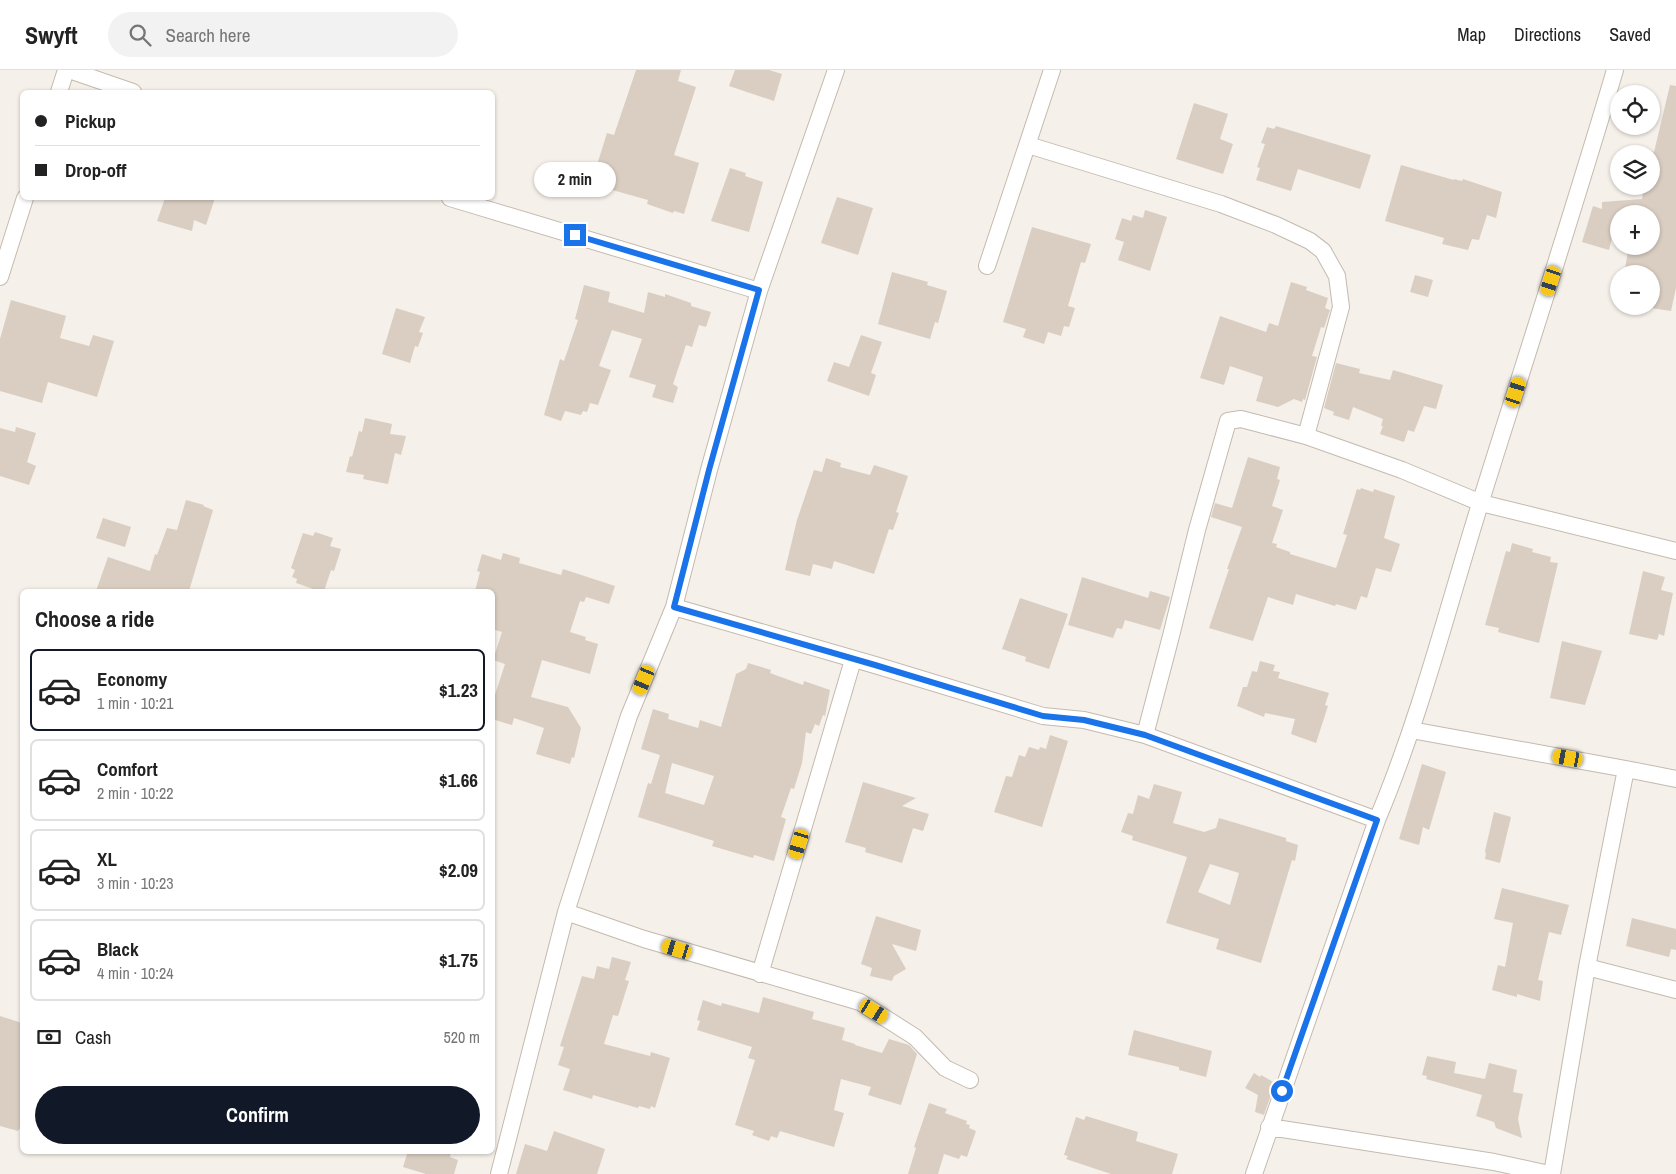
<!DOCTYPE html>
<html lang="en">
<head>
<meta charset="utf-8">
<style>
  body { margin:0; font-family:"Archivo Narrow",sans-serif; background:#f2f2f2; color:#222; height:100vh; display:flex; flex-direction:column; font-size:19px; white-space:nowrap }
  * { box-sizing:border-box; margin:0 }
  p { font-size:16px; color:#767676 }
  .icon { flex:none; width:28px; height:28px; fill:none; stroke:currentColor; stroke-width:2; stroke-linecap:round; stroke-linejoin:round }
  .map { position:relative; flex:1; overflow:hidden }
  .side { position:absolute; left:20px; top:519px; width:475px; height:565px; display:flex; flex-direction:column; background:#fff; border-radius:8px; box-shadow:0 1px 4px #0004 }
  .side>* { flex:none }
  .guide { position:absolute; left:20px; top:20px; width:475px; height:110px; border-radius:8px; box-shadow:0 1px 4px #0004; display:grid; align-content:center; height:110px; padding:0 15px; background:#fff }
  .controls { position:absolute; left:1610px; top:15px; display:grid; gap:10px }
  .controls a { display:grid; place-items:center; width:50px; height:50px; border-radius:50%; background:#fff; box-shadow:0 1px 4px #0004; font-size:25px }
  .end { position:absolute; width:22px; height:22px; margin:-11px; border:6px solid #1a73e8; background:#fff; box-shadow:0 0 0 2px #fff }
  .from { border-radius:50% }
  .bubble { position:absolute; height:35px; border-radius:18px; background:#fff; box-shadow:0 1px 4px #0004; font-size:16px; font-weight:700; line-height:35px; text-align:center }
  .car { position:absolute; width:15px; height:30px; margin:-15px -8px; border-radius:6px; box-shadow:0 0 4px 1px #0007; background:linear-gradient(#f5c518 24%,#345 0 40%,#f5c518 0 76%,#345 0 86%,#f5c518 0) }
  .guide b { display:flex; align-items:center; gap:18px; height:48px; font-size:19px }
  .guide b+b { border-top:1px solid #e0e0e0 }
  .guide i { width:12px; height:12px; background:#222 }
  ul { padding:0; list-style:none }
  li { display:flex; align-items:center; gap:15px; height:82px; margin:0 10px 8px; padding:0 5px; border:2px solid #e0e0e0; border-radius:8px }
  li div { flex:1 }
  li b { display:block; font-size:19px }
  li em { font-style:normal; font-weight:700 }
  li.on { border-color:#111827 }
  li>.icon { width:45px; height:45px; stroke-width:1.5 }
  h2 { padding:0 15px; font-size:22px; line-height:60px }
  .pay { display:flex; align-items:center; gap:12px; height:55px; padding:0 15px; font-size:19px }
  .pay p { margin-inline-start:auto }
  .cta { display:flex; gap:10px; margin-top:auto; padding:10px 15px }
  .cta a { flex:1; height:58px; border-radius:30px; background:#111827; color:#fff; font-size:20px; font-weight:700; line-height:58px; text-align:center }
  header { display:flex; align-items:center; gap:30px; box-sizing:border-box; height:70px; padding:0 25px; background:#fff; border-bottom:1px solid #e0e0e0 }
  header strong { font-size:24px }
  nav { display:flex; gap:28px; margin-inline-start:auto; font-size:18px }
  .search { width:350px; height:45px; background:#f2f2f2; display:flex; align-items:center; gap:12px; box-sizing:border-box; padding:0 18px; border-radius:28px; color:#767676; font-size:19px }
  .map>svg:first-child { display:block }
  .building { fill:#dacec2; fill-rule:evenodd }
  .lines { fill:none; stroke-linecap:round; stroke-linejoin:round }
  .street-casing { stroke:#c4baaf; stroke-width:18 }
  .street { stroke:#fff; stroke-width:16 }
  .route { stroke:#1a73e8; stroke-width:6 }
</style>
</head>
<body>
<header>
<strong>Swyft</strong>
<div class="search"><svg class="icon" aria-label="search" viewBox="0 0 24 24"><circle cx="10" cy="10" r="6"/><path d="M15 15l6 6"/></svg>Search here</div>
<nav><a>Map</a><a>Directions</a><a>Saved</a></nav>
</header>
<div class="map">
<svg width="1676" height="1104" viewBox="0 0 1676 1104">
  <rect width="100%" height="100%" fill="#f5f0e9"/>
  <!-- building -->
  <path class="building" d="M 636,0 L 681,0 L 678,11 L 696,17 L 674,85 L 699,93 L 684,144 L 674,141 L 673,143 L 647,134 L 648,130 L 591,114 L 607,63 L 614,65 Z
    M 735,0 L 769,0 L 782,4 L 774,31 L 729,16 Z
    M 1670,15 L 1676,16 L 1676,218 L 1671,241 L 1651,238 L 1651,204 L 1624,204 L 1629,176 L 1651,176 L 1651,144 L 1618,144 L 1609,180 L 1582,172 L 1593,136 L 1602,139 L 1602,132 L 1642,129 L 1644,116 L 1651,116 L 1651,81 L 1654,82 Z
    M 1194,33 L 1228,44 L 1220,69 L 1233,74 L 1223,104 L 1176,89 Z
    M 1276,56 L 1371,85 L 1360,119 L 1298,99 L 1291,121 L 1256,110 L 1260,98 L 1257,97 L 1265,74 L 1261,73 L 1267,57 L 1274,59 Z
    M 1401,95 L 1454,110 L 1454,109 L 1462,111 L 1463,109 L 1502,122 L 1496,148 L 1487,145 L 1479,170 L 1472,169 L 1468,180 L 1442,174 L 1444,168 L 1385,151 Z
    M 730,98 L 746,103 L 745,106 L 763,112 L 749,162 L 711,151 Z
    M 837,127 L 873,138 L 858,185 L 821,173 Z
    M 165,128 L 215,128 L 206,155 L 194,150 L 192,161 L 157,151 Z
    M 1145,140 L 1167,147 L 1150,201 L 1118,190 L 1124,172 L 1115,169 L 1122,148 L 1131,151 L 1133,145 L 1143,148 Z
    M 1032,157 L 1091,174 L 1085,193 L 1081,192 L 1068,236 L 1075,238 L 1069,257 L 1064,256 L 1061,266 L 1048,262 L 1044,274 L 1023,267 L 1026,259 L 1003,252 Z
    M 892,202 L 928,212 L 927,215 L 947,221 L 938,253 L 935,252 L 930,269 L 878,254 Z
    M 1415,205 L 1433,210 L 1428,227 L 1410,222 Z
    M 1291,212 L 1307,217 L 1306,220 L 1328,228 L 1325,238 L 1330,240 L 1324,258 L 1321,257 L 1312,286 L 1317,287 L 1305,330 L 1303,329 L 1302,332 L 1294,329 L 1278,337 L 1256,331 L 1263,307 L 1230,296 L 1224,315 L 1200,308 L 1220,246 L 1266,262 L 1269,253 L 1278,256 Z
    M 584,215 L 610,222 L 608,232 L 644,243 L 648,222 L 665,227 L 665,224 L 691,233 L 691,236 L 711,242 L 706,257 L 699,255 L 692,277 L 686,275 L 673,314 L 678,317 L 673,333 L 652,327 L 656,315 L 629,307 L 642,269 L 612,260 L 599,296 L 611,300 L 598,335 L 590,333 L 587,342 L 583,341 L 581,345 L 565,341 L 561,351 L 544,345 L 560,289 L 564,291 L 578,250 L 575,249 Z
    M 11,230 L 66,246 L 60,268 L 89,276 L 93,265 L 114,271 L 97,327 L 48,312 L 42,333 L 0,321 L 0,269 Z
    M 396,238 L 425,247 L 419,262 L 423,263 L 418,277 L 415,276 L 410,293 L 382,284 Z
    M 861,265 L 882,272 L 871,303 L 876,305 L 869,326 L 827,311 L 834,292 L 849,297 Z
    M 1336,293 L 1360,299 L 1359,303 L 1390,310 L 1393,300 L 1443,315 L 1436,339 L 1424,336 L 1414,362 L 1408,360 L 1404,372 L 1380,364 L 1383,356 L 1381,356 L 1383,349 L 1353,337 L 1349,350 L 1333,345 L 1334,342 L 1324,338 Z
    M 365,348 L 392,354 L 390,364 L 406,366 L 401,385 L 395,383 L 388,414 L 363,409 L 364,405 L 346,402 L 350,386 L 352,387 L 359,361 L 362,362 Z
    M 16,357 L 36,363 L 27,392 L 36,396 L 29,415 L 0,406 L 0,358 L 15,362 Z
    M 1248,387 L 1280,397 L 1277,409 L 1280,410 L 1272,436 L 1283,440 L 1272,473 L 1277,474 L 1276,477 L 1290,482 L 1290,484 L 1336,498 L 1347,465 L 1343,464 L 1357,419 L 1360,420 L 1361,418 L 1373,422 L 1374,419 L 1395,426 L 1384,468 L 1400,474 L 1391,502 L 1376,498 L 1367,528 L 1361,526 L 1356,540 L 1336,534 L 1335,536 L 1296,524 L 1293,535 L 1268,527 L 1253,571 L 1209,558 L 1229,499 L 1227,499 L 1242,457 L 1211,447 L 1215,433 L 1232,438 Z
    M 826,388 L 841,393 L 840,397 L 870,405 L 874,395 L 908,406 L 896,442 L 899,443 L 893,460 L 889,459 L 874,504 L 834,491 L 832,499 L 813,494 L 810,506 L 785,500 L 797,450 L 814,400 L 822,402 Z
    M 186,430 L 204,435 L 203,436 L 213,440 L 189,521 L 96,521 L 108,487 L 150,501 L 155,484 L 157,485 L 167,458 L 177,460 Z
    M 103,448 L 131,457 L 125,477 L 96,468 Z
    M 315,462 L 333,468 L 330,476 L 341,479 L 334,501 L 331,500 L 324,521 L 319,521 L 296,513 L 297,509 L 292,507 L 295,500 L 291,498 L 303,463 L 313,466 Z
    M 1512,473 L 1533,479 L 1532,482 L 1551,487 L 1550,492 L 1558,493 L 1539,573 L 1498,562 L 1499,558 L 1485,555 L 1506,481 L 1510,482 Z
    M 503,483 L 520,488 L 519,493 L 561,505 L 563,499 L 615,516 L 609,534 L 586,527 L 584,532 L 580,531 L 570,562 L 586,567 L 585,570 L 598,574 L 590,604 L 542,590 L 531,627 L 568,637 L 581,658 L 574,688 L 572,687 L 570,694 L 536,684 L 544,658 L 514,648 L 512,655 L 492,649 L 492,634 L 505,594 L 493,590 L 502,562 L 492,559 L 492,521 L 475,521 L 480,502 L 477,501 L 482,484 L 501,490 Z
    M 1643,501 L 1665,507 L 1661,520 L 1673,523 L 1664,566 L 1659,564 L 1657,570 L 1629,564 Z
    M 1082,507 L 1148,528 L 1150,521 L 1170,527 L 1160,560 L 1125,550 L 1122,559 L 1117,558 L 1113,568 L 1068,555 Z
    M 1020,528 L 1068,544 L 1049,599 L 1025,591 L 1026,587 L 1002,579 Z
    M 1562,571 L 1602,581 L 1585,635 L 1550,628 Z
    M 1260,591 L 1275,595 L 1273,601 L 1280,602 L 1278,608 L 1329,623 L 1325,635 L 1328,636 L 1316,673 L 1291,664 L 1295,649 L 1265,643 L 1264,647 L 1237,636 L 1243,617 L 1247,617 L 1252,601 L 1257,602 Z
    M 748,593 L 771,600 L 770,603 L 803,615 L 804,611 L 830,620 L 825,646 L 823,645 L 819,656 L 815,654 L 811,664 L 806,662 L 802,693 L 794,719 L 791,718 L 781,747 L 786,749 L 774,791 L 754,785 L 753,788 L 712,776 L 714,771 L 638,747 L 648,713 L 651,714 L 660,685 L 641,679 L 653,639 L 669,644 L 668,649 L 698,658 L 700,650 L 721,657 L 736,604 L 746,599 ZM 672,693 L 714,706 L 704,735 L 665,723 Z
    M 1050,665 L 1068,671 L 1042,757 L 994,742 L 1006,706 L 1012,707 L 1019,685 L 1025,687 L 1029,677 L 1039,680 L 1040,677 L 1046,679 Z
    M 1422,694 L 1446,702 L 1429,760 L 1423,757 L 1419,775 L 1399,769 Z
    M 863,712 L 916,728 L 902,736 L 929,744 L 923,761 L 913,758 L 902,793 L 865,782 L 866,778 L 845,772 Z
    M 1154,714 L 1182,722 L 1173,753 L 1204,762 L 1216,758 L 1219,748 L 1286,768 L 1286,771 L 1298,775 L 1295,791 L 1292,790 L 1261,893 L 1216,879 L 1219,869 L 1166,853 L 1187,787 L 1132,770 L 1133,766 L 1121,762 L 1128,743 L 1133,744 L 1138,725 L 1149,729 ZM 1210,794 L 1239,803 L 1230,835 L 1198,822 Z
    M 1494,742 L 1511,747 L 1500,793 L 1485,789 L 1486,784 L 1485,781 Z
    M 1502,818 L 1569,835 L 1561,865 L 1549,862 L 1538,910 L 1543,911 L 1540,931 L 1517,924 L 1517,927 L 1492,920 L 1498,895 L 1505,897 L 1513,853 L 1494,849 Z
    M 876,846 L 921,860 L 916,881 L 892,874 L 906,899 L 894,906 L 892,911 L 870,906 L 872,898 L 861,894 Z
    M 1632,848 L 1676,859 L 1676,880 L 1671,879 L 1669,887 L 1626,876 Z
    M 612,887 L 631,892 L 625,910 L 629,911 L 618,946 L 613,945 L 604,974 L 650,986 L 651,982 L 670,988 L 655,1038 L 651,1036 L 650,1039 L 639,1036 L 638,1038 L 593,1025 L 592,1029 L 563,1020 L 570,999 L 558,995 L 564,977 L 560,976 L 582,906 L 594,909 L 597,896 L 609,899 Z
    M 763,927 L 814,942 L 812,949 L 845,958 L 842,970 L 855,974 L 855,975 L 882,983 L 889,969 L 909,975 L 917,984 L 901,1035 L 868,1025 L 871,1017 L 841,1009 L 834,1040 L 844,1043 L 834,1077 L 780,1061 L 777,1068 L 771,1066 L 769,1071 L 752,1065 L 754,1061 L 735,1055 L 755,990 L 748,988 L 752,977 L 697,960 L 700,951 L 697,950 L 703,930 L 721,936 L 722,933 L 759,943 Z
    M 0,946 L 22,953 L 22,1060 L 19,1059 L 18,1061 L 0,1056 Z
    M 1134,960 L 1212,981 L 1206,1007 L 1179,1000 L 1179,997 L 1128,985 Z
    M 1427,986 L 1456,992 L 1454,1003 L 1485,1009 L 1489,993 L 1517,1000 L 1513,1022 L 1523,1024 L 1518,1049 L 1522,1068 L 1496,1058 L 1494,1052 L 1476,1046 L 1482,1025 L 1426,1009 L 1427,1006 L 1422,1005 Z
    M 1254,1003 L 1260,1007 L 1261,1005 L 1275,1013 L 1264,1045 L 1255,1042 L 1258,1025 L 1245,1018 Z
    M 929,1033 L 947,1039 L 945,1043 L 967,1051 L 966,1054 L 970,1055 L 969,1058 L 976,1061 L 967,1087 L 961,1085 L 959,1089 L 944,1084 L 938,1104 L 908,1104 L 916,1078 L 914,1077 Z
    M 1086,1046 L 1138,1062 L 1136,1071 L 1178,1084 L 1172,1104 L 1111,1104 L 1066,1089 L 1068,1086 L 1064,1085 L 1076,1047 L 1084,1050 Z
    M 554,1061 L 605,1079 L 597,1104 L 516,1104 L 525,1074 L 547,1081 Z
    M 408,1081 L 451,1081 L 450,1087 L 458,1090 L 454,1104 L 426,1104 L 403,1097 Z"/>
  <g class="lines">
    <!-- street casing -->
    <g class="street-casing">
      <path id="street" d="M 69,0 L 133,22
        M 59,22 L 66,0
        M 1028,75 L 1221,134 L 1276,155 L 1310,171 L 1323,181 L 1337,206 L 1341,237 L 1306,366
        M 450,128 L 759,221
        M 987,196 L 1052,0
        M 0,207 L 25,128
        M 674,537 L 875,595 L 1043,646 L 1084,650 L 1145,665 L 1377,750
        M 1411,660 L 1626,699 L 1676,709
        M 1145,665 L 1171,566 L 1197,460 L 1228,351 L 1241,349 L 1306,366 L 1402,400 L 1481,433 L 1676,481
        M 566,842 L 644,869 L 860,932 L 915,967 L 945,998 L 970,1010
        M 1587,897 L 1676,920
        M 760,904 L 853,590
        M 1269,1057 L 1494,1092 L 1549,1104
        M 499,1104 L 566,842 L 629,646 L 674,537 L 709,400 L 759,221 L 836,0
        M 1254,1104 L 1377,750 C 1420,648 1447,540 1480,434 C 1525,290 1572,146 1615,0
        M 1552,1104 L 1587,897 L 1626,699"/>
    </g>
    <!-- street -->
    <use href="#street" class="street"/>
  </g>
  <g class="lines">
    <!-- route -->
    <path class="route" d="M 575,165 L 759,220 L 709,400 L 674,537 L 875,595 L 1043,646 L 1084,650 L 1145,665 L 1377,750 L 1282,1021"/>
  </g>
</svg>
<div class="controls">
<a><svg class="icon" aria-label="locate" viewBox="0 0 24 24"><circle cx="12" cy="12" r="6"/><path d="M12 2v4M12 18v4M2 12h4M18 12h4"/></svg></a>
<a><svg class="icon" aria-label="layers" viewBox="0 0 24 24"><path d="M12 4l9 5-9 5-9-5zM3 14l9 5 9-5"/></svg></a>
<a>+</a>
<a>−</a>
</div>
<i class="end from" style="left:1282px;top:1021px"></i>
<i class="end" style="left:575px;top:165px"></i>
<div class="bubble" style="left:534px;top:92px;width:82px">2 min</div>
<i class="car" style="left:1551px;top:211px;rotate:198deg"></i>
<i class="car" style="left:1516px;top:322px;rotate:18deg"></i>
<i class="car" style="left:644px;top:610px;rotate:203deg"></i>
<i class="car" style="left:1568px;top:688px;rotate:280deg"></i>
<i class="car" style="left:799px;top:774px;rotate:197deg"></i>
<i class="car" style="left:677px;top:879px;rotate:287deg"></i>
<i class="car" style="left:874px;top:941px;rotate:121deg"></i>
<div class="guide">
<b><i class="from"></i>Pickup</b>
<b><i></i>Drop-off</b>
</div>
<section class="side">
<h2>Choose a ride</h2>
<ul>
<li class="on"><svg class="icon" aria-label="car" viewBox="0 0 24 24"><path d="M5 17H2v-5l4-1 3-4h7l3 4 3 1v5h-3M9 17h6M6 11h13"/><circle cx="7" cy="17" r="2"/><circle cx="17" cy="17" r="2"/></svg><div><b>Economy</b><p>1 min · 10:21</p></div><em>$1.23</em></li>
<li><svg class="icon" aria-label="car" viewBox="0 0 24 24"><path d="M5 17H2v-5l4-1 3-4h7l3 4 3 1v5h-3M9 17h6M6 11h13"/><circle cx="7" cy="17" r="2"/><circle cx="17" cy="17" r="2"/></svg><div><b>Comfort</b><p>2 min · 10:22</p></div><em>$1.66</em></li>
<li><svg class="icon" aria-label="car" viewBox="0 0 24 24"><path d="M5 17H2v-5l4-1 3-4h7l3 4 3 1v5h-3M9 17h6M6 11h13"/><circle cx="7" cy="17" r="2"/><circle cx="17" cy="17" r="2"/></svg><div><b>XL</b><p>3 min · 10:23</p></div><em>$2.09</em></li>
<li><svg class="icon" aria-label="car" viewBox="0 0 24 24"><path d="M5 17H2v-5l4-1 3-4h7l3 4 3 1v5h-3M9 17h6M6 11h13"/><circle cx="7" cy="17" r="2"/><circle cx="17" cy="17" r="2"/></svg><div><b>Black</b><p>4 min · 10:24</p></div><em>$1.75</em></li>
</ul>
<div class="pay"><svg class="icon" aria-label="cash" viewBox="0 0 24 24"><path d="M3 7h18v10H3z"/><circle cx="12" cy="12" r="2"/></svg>Cash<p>520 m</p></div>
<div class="cta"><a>Confirm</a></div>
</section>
</div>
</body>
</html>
